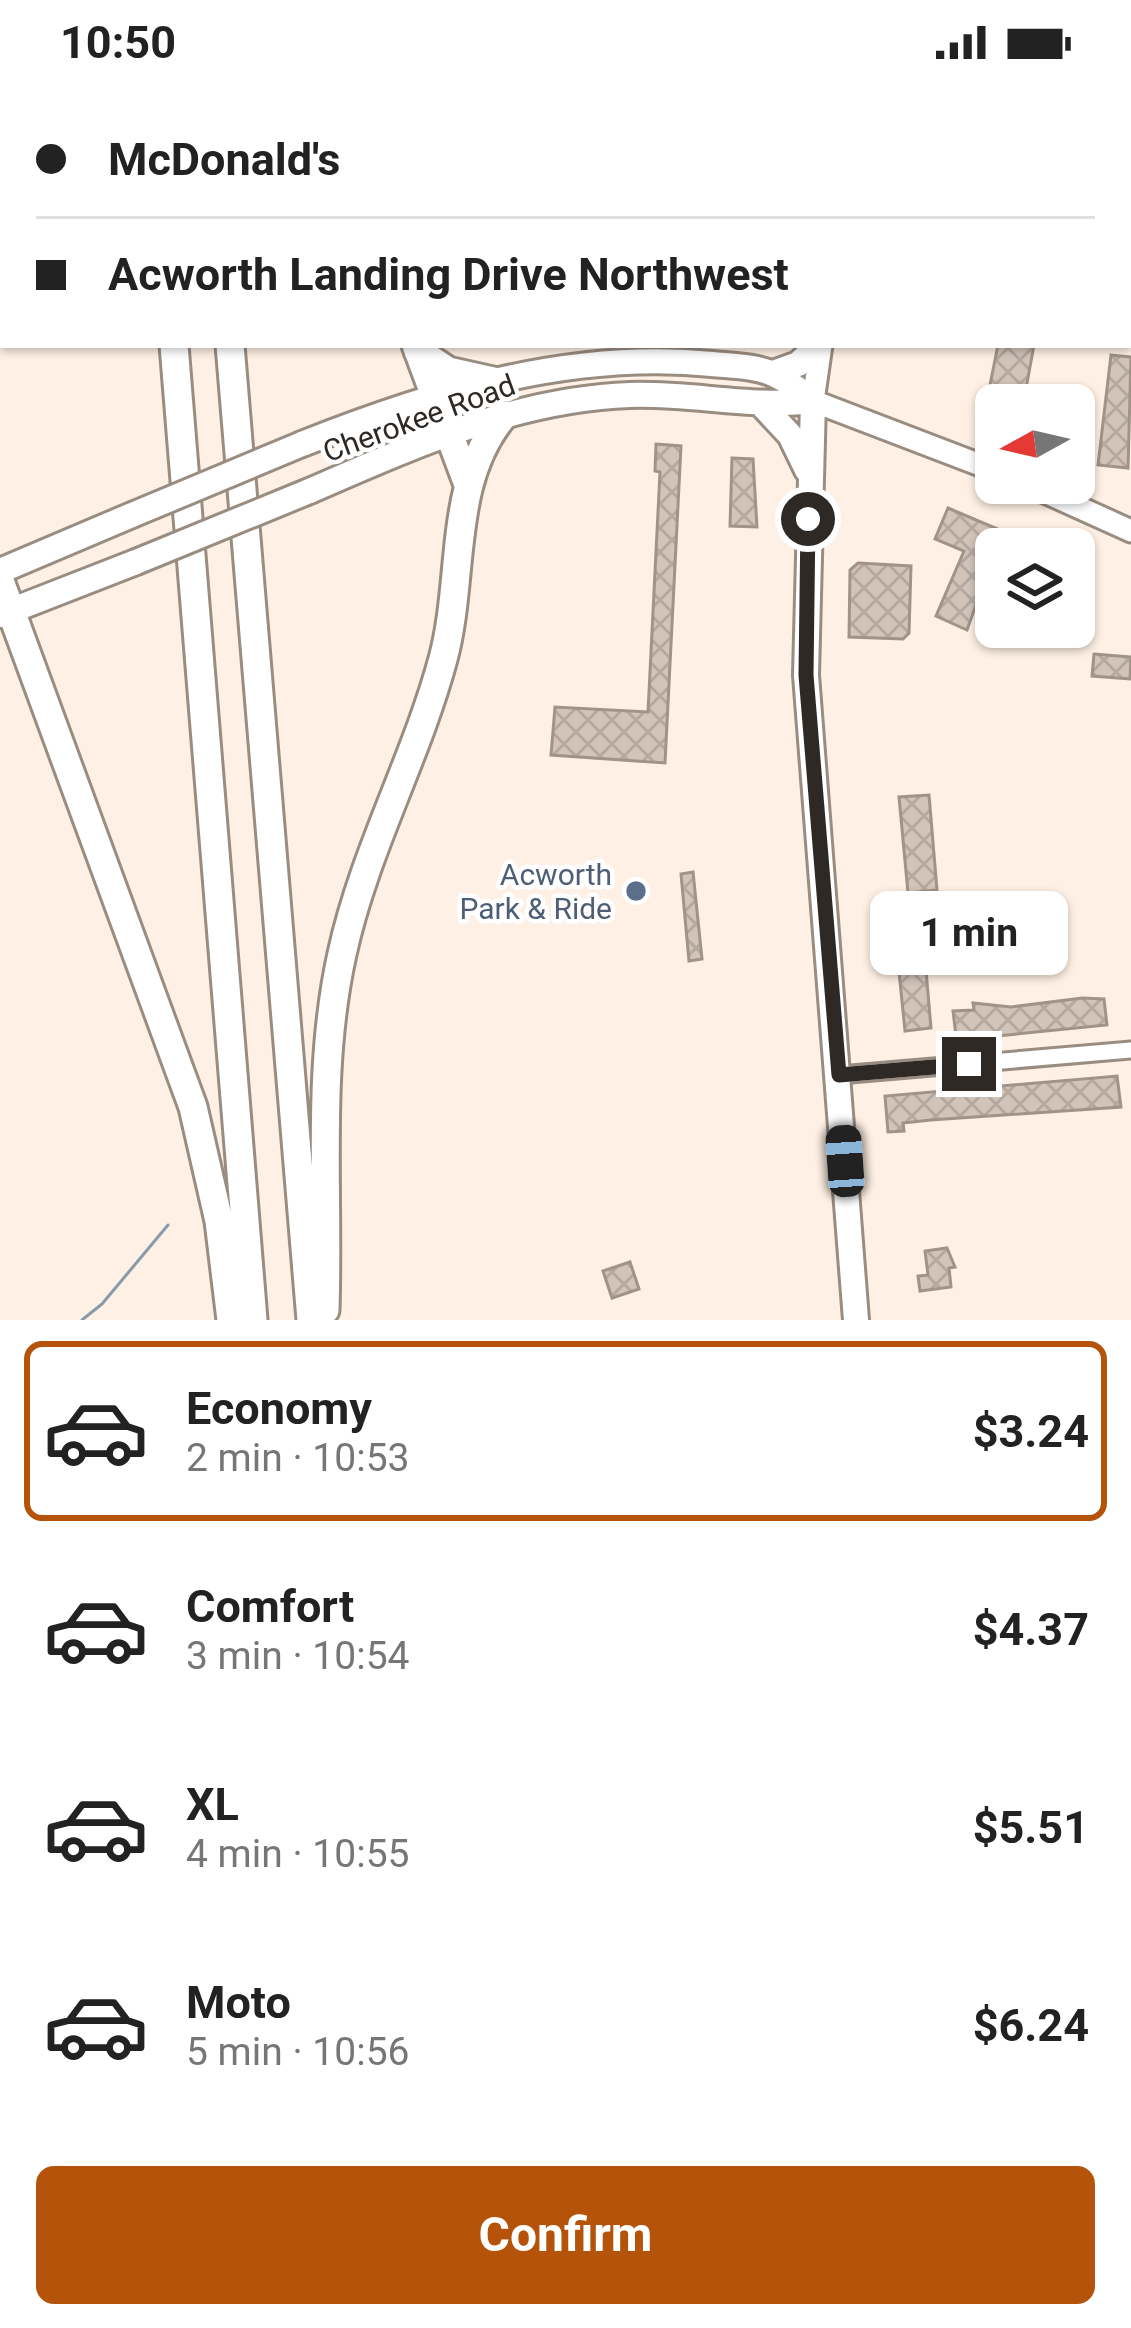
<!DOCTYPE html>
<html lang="en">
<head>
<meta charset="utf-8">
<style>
  body { margin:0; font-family:Roboto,sans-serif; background:#f6f6f6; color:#222; height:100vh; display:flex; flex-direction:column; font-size:45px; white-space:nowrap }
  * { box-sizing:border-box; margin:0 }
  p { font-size:39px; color:#767676 }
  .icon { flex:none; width:66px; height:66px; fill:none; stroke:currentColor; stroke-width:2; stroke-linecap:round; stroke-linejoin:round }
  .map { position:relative; height:1236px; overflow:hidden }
  .sheet { display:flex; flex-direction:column; background:#fff; flex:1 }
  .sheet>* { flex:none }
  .banner { position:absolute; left:0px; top:0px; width:1131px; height:264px; box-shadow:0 3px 9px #0004; display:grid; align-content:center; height:264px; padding:0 36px; background:#fff }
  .needle { width:78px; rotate:262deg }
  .fabs { position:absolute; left:975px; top:300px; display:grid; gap:24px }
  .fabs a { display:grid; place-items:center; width:120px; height:120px; border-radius:18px; background:#fff; box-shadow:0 3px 9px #0004; font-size:60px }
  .end { position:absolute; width:54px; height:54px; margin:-27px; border:15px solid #2e2925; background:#fff; box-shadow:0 0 0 6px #fff }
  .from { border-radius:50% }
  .bubble { position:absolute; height:84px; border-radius:18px; background:#fff; box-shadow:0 3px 9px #0004; font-size:39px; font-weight:700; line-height:84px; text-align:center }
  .car { position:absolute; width:36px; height:72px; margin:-36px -18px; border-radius:15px; box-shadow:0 0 9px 3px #0007; background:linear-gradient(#222 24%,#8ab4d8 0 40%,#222 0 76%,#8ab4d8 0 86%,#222 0) }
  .banner b { display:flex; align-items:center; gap:42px; height:114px; font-size:45px }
  .banner b+b { border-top:3px solid #e0e0e0 }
  .banner i { width:30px; height:30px; background:#222 }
  ul { padding:21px 0 0; list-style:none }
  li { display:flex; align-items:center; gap:36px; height:180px; margin:0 24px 18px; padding:0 12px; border:6px solid transparent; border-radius:18px }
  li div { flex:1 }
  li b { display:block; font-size:45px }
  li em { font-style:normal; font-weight:700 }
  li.current { border-color:#b45309 }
  li>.icon { width:108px; height:108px; stroke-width:1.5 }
  .primary-button { display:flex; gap:24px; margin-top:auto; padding:24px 36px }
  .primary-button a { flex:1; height:138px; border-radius:18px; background:#b45309; color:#fff; font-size:48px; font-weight:700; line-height:138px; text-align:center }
  .status { display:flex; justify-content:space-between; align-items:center; height:84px; padding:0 60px; background:#fff; direction:ltr }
  .status svg { height:33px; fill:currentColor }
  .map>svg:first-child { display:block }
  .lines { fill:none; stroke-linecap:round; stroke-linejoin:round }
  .stream { stroke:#889ba9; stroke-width:3 }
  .building { fill:url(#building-cross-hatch); stroke:#a09388; stroke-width:3 }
  .street-casing { stroke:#998c81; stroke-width:21 }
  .secondary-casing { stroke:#998c81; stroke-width:27 }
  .primary-casing { stroke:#998c81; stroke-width:30 }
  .highway-casing { stroke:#998c81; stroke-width:33 }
  .street { stroke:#fff; stroke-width:15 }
  .secondary { stroke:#fff; stroke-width:21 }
  .primary { stroke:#fff; stroke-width:24 }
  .highway { stroke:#fff; stroke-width:27 }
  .primary-bridge-casing { stroke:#998c81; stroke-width:30; stroke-linecap:butt }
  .primary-bridge { stroke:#fff; stroke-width:24 }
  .route { stroke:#2e2925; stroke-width:15 }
  .service-dot { fill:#5c6f8a; stroke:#fff; stroke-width:4.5 }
  .labels { text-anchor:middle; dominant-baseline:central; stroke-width:9; stroke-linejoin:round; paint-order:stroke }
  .street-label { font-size:30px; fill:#2e2925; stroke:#fff }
  .service-label { font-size:30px; fill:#4e5e75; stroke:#fff; text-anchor:end }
</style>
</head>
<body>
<div class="status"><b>10:50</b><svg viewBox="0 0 49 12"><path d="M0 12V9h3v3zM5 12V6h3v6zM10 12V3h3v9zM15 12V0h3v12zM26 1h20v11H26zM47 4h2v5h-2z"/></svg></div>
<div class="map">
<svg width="1131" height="1236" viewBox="0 0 1131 1236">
  <defs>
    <pattern id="building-cross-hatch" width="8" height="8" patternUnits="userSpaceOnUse" patternTransform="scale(3)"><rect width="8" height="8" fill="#d2c4b9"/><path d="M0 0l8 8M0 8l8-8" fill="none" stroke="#b5a89f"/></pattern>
  </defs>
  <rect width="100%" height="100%" fill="#fef0e4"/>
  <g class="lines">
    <!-- stream -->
    <path class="stream" d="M 82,1236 L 102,1220 L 168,1141"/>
  </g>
  <!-- building -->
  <path class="building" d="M 998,261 L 1034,261 L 1023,321 L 996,321 L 996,346 L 983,336 Z
    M 1111,271 L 1131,273 L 1128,384 L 1098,381 Z
    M 656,360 L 681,362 L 665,679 L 551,671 L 555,623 L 648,628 L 660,388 L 655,387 Z
    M 732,374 L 753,375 L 757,443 L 730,442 Z
    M 948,424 L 1007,449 L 996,465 L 967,546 L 936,532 L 964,467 L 935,455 Z
    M 858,479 L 911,482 L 909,549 L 903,555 L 849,553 L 850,486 Z
    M 1094,570 L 1131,573 L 1130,595 L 1092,592 Z
    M 929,711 L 937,806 L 908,809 L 899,713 Z
    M 693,788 L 702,875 L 689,877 L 681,790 Z
    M 926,886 L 931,944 L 905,947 L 899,888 Z
    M 1082,914 L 1104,915 L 1107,941 L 977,954 L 976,950 L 956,952 L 953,927 L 974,926 L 973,919 L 1011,923 Z
    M 1117,992 L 1121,1023 L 931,1036 L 903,1039 L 904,1047 L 888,1048 L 885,1012 Z
    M 947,1164 L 955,1183 L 949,1184 L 951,1203 L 920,1207 L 918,1192 L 928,1191 L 925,1167 Z
    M 630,1178 L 639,1205 L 612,1214 L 603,1187 Z"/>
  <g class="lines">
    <!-- street casing -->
    <g class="street-casing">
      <path id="street" d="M 839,991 L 1131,966"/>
    </g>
    <!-- secondary casing -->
    <g class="secondary-casing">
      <path id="secondary" d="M 860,3 L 861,0
        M 821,261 L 813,317 L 996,387
        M 1025,399 L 1131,447"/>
    </g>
    <!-- primary casing -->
    <g class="primary-casing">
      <path id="primary" d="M 773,289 L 798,280 L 819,261
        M 813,317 L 806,591 L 856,1236
        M 761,320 L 790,351 L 807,386
        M 302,360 C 433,308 570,266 712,280 C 732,282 758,282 775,291 C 789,297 801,308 813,317
        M 307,408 C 411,363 515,315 630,311 C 692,309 752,324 813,317
        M 0,487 L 132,431
        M 0,531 L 136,478"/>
    </g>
    <!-- highway casing -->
    <g class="highway-casing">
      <path id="highway" d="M 153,0 L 153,3
        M 208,0 L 209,3
        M 307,0 L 309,3
        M 60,3 L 61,0
        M 0,175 L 3,167
        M 174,261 L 253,1236
        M 230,261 L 311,1236
        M 416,261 L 467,398
        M 418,267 L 448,287 L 493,297
        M 0,497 L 193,1023 L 219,1137 L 231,1236
        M 325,1226 C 329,1107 316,987 342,870 C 364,768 416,675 443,575 C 465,494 447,398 504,331"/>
    </g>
    <!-- street -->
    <use href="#street" class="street"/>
    <!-- secondary -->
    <use href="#secondary" class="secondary"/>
    <!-- primary -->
    <use href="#primary" class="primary"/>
    <!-- highway -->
    <use href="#highway" class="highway"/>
    <!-- primary-bridge casing -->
    <g class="primary-bridge-casing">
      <path id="primary-bridge" d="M 132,431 L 302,360
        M 136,478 L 307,408"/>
    </g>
    <!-- primary-bridge -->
    <use href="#primary-bridge" class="primary-bridge"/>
  </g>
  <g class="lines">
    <!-- route -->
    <path class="route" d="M 808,435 L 806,591 L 839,991 L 969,980"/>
  </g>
  <!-- markers -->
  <circle class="service-dot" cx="636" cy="807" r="12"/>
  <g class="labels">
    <!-- street labels -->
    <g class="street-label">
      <text transform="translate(419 334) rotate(-20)">Cherokee Road</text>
    </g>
    <!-- service labels -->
    <g class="service-label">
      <text x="612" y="790">Acworth<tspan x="612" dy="34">Park &amp; Ride</tspan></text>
    </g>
  </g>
</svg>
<div class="fabs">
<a><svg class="needle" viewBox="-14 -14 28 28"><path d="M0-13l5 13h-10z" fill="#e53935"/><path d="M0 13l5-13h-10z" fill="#767676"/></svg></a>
<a><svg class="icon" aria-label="layers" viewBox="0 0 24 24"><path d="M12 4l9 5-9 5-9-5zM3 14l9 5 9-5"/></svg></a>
</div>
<i class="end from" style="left:808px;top:435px"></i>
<i class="end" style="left:969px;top:980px"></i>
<div class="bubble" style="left:870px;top:807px;width:198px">1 min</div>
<i class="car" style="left:845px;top:1077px;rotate:356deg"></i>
<div class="banner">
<b><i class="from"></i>McDonald's</b>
<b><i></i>Acworth Landing Drive Northwest</b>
</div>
</div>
<section class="sheet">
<ul>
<li class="current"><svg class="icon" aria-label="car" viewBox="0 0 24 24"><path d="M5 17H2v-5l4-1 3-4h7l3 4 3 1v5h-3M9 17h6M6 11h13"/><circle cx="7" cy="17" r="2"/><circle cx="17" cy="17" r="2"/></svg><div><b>Economy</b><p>2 min · 10:53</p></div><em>$3.24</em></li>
<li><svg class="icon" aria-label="car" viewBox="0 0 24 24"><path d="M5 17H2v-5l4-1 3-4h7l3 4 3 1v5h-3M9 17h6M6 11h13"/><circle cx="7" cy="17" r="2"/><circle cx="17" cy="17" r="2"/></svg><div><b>Comfort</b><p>3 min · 10:54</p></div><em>$4.37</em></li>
<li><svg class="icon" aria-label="car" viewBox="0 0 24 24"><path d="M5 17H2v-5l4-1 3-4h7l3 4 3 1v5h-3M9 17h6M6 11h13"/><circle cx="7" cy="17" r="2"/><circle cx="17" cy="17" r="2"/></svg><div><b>XL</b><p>4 min · 10:55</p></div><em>$5.51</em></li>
<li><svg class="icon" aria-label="car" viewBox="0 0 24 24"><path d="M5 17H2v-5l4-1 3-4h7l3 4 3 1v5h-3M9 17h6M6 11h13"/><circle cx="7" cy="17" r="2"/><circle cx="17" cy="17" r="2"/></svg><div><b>Moto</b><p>5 min · 10:56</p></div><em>$6.24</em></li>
</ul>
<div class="primary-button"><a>Confirm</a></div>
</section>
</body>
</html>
